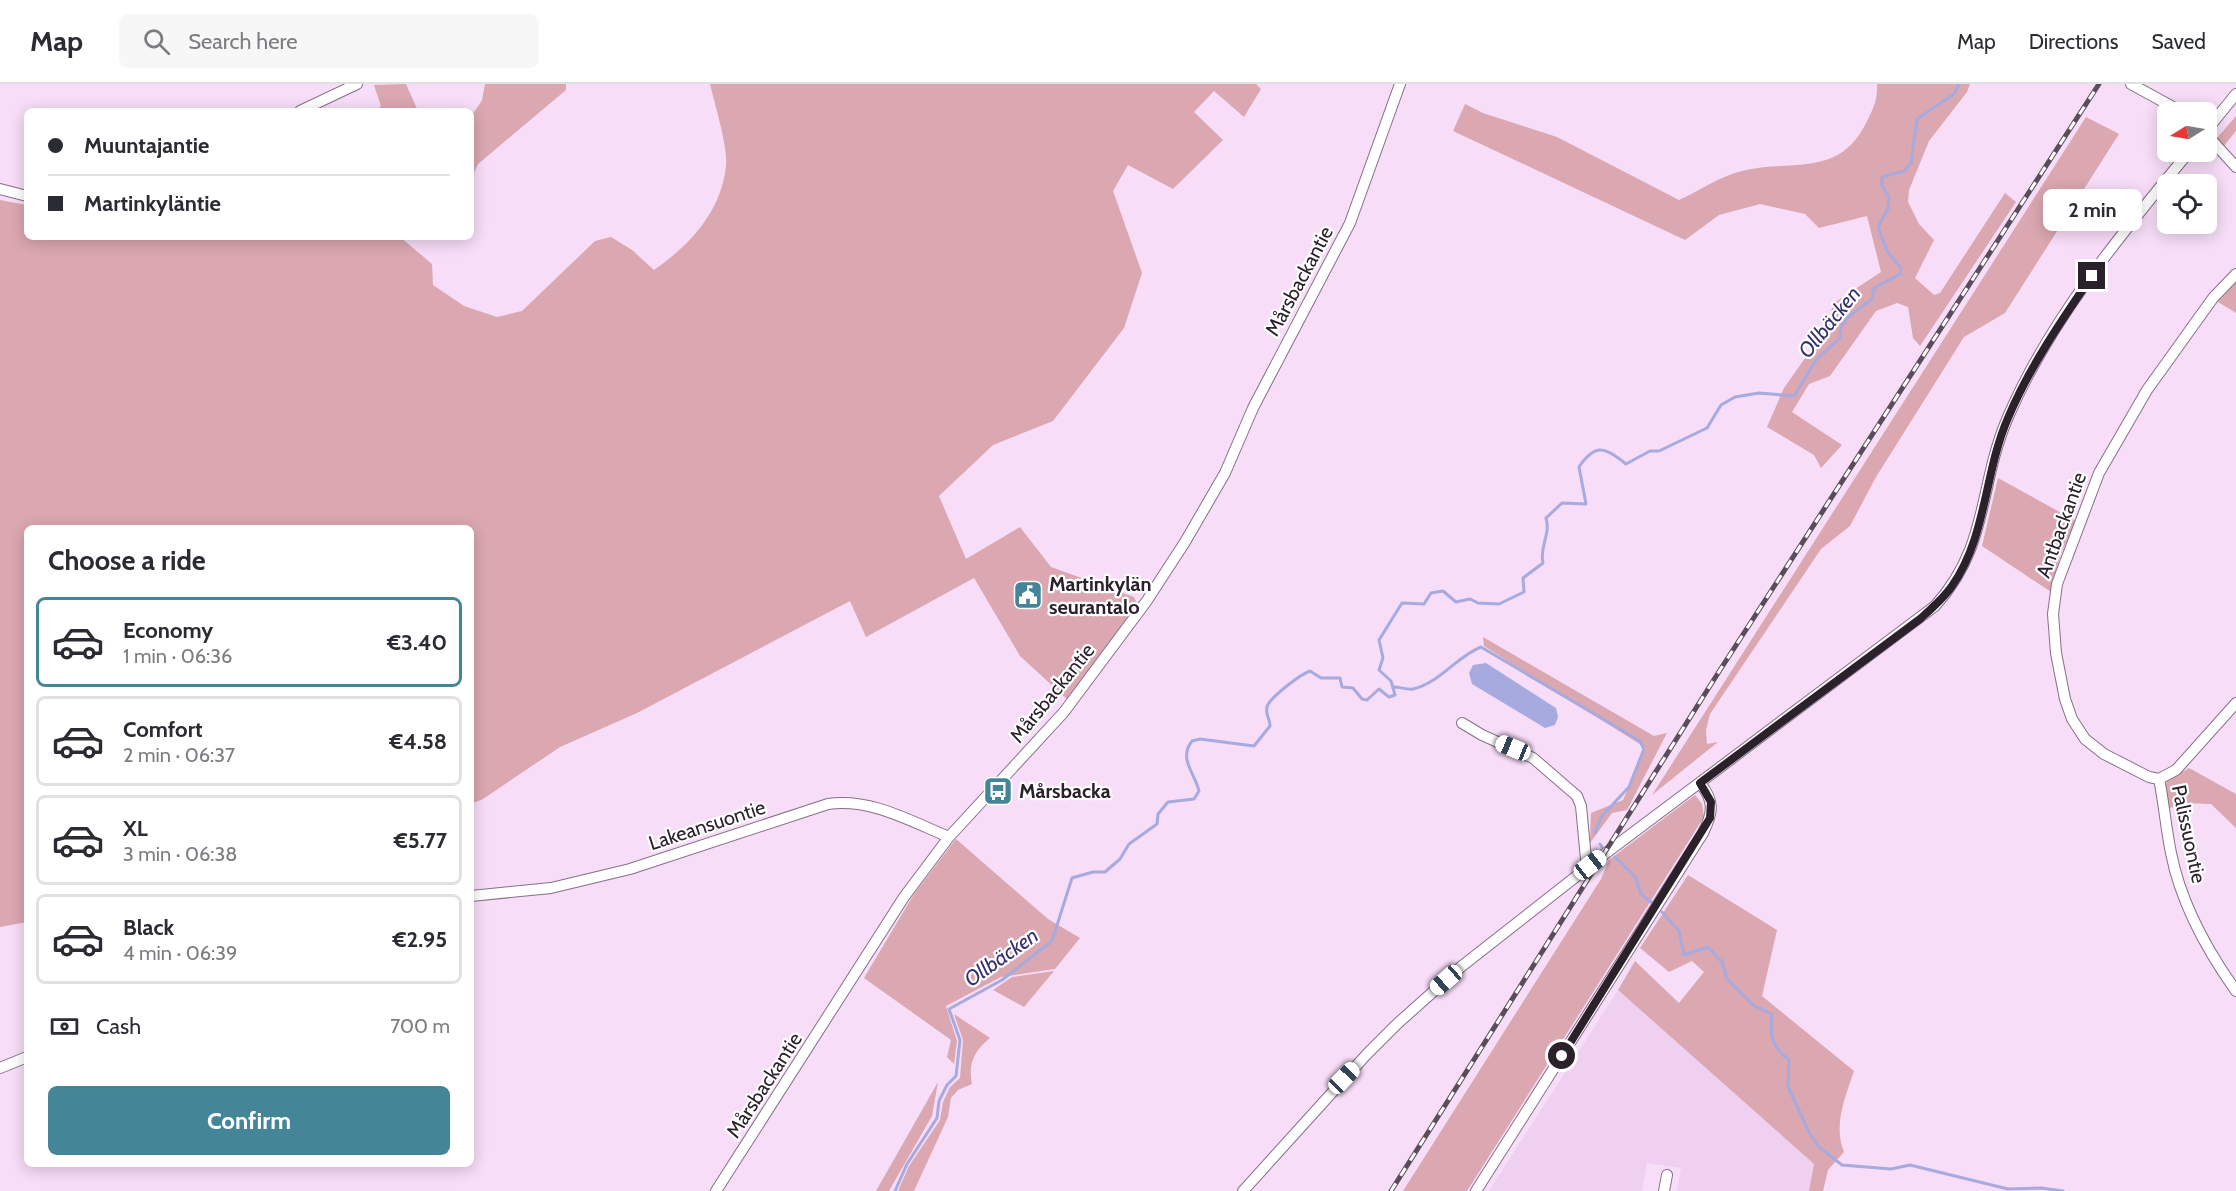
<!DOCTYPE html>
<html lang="en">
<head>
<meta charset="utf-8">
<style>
  body { margin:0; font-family:Cabin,sans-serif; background:#f7f7f7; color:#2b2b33; height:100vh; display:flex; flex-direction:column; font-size:22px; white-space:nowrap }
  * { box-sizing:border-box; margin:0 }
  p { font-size:20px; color:#7c7c81 }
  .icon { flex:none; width:33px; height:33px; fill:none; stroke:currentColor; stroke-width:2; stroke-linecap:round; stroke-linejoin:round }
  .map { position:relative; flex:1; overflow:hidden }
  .side { position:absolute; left:24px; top:441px; width:450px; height:642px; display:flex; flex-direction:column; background:#fff; border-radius:9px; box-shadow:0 3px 15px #0003 }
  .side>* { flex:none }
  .guide { position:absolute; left:24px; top:24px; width:450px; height:132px; border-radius:9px; box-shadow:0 3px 15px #0003; display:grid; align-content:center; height:132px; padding:0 24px; background:#fff }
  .needle { width:39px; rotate:259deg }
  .controls { position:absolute; left:2157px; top:18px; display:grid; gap:12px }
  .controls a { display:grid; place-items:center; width:60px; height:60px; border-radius:9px; background:#fff; box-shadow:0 3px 15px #0003; font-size:30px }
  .end { position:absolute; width:27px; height:27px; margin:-14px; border:8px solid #2a212b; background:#fff; box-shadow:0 0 0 3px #fff }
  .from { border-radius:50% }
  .bubble { position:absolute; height:42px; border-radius:9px; background:#fff; box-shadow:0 3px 15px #0003; font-size:20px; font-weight:800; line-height:42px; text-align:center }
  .car { position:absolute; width:18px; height:36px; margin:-18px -9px; border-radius:8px; box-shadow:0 0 4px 2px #0007; background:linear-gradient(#fff 24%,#345 0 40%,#fff 0 76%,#345 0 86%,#fff 0) }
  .guide b { display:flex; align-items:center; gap:21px; height:57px; font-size:22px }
  .guide b+b { border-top:2px solid #e1e1e2 }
  .guide i { width:15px; height:15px; background:#2b2b33 }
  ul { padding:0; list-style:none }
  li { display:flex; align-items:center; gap:18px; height:90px; margin:0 12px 9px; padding:0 12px; border:3px solid #e1e1e2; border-radius:9px }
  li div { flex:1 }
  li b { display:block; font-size:22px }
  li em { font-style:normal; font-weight:800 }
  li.active { border-color:#448597 }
  li>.icon { width:54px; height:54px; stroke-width:1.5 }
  h2 { padding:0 24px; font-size:27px; line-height:72px }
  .pay { display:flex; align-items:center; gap:15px; height:66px; padding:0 24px; font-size:22px }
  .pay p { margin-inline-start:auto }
  .primary-button { display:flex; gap:12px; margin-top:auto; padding:12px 24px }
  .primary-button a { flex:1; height:69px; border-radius:9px; background:#448597; color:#fff; font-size:24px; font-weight:800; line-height:69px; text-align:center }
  header { display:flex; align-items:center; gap:36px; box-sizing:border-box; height:84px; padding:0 30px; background:#fff; border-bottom:2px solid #e1e1e2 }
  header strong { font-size:28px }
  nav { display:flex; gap:33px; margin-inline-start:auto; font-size:21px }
  .search { width:420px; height:54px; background:#f7f7f7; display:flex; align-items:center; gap:15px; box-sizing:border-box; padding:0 21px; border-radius:9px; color:#7c7c81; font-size:22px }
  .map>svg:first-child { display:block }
  .built { fill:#efd0f0 }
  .green { fill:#dba7b0 }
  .water { fill:#a7aade }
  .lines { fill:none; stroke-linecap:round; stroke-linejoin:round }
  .stream { stroke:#a7aade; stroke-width:3 }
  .minor-casing { stroke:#866f87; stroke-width:12 }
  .minor { stroke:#fff; stroke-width:10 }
  .rail-casing { stroke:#5a4d5b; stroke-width:5 }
  .rail { stroke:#fff; stroke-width:3; stroke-dasharray:9; stroke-linecap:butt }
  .route { stroke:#2a212b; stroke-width:8 }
  .labels { text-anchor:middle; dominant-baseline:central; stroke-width:4.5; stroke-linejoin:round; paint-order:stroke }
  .street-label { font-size:20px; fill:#2a212b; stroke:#fff }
  .poi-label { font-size:20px; font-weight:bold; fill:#2a212b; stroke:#fff; text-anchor:start }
  .water-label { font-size:21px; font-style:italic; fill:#35316f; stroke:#fff }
</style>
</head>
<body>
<header>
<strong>Map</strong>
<div class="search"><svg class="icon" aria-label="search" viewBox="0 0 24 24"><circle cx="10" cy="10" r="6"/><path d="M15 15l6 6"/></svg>Search here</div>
<nav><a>Map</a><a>Directions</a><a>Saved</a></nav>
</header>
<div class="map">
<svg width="2236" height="1107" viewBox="0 0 2236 1107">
  <rect width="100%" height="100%" fill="#f7ddf8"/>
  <!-- built -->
  <path class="built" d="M 1618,906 L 1814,1080 L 1809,1107 L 1677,1107 L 1681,1084 L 1647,1079 L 1642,1107 L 1489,1107 Z"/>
  <!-- green -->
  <path class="green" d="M 406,0 L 418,27 L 375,27 L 381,22 L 374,1 Z
    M 485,0 L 566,0 L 566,6 L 478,80 L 473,91 L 471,90 L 471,33 L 482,16 Z
    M 710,0 L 1256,0 L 1261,5 L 1244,33 L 1214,7 L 1194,28 L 1223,56 L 1173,105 L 1128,81 L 1113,107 L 1142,189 L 1124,244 L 1053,337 L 993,361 L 939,412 L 966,475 L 1020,443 L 1051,483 L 1134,513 L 1138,522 L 1068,616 L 1020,572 L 974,494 L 866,553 L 850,517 L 637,629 L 560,663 L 483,715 L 471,720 L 471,444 L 27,444 L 27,838 L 0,843 L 0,116 L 27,121 L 27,153 L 400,153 L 432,180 L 433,201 L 464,222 L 497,233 L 522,227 L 595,157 L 611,153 L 632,166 L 654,186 C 690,161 721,128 726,82 C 728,63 715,21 710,0 Z
    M 1877,0 L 1970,0 L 1967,8 L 1929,57 L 1909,106 L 1908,118 L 1919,140 L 1934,156 L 1915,194 L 1934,211 L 1940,209 L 2005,109 L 2016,118 L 1920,262 L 1913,254 L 1908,223 L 1897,219 L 1876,227 L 1830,292 L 1809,300 L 1792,328 L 1842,361 L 1821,384 L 1814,371 L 1767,343 L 1784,304 L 1822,250 L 1834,219 L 1881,188 L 1867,132 L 1819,144 L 1805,130 L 1760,120 L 1719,131 L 1685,156 L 1453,47 L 1465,20 L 1483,29 L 1557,53 L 1679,116 C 1699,107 1720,92 1742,87 C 1789,75 1836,94 1864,43 C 1872,27 1878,18 1877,0 Z
    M 2236,32 L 2236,47 L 2223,63 L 2217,54 Z
    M 2086,33 L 2119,50 L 2005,229 L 1964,253 L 1876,393 L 1850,442 L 1821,465 L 1710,630 L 1706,646 L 1707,660 L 1718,658 L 1652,711 Z
    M 2236,198 L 2236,229 L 2218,218 Z
    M 1998,394 L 2076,437 L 2060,472 L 2051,508 L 1982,462 Z
    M 1483,553 L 1654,652 L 1667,649 L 1627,726 L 1612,729 L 1590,759 L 1591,729 L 1623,716 L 1646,664 L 1484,562 Z
    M 2189,684 L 2236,710 L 2236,744 L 2211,720 L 2183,719 L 2168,725 L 2164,706 L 2167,697 Z
    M 1695,711 L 1702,720 L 1704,733 L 1467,1107 L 1403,1107 L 1601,795 L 1609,776 Z
    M 956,755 L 1048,835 L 1080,854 L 1055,885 L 1001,893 L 946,922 L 957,957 L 954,980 L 947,973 L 951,956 L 864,894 L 914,810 Z
    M 1688,791 L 1777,846 L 1762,912 L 1854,987 C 1845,1014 1833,1041 1844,1068 L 1828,1086 L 1823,1107 L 1809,1107 L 1814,1080 L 1618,906 L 1635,877 L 1679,919 L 1704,888 L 1692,877 L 1669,888 L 1640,864 Z
    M 1054,887 L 1024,923 L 993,906 L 1012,893 Z
    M 954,930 L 990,954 C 974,967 968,979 972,1000 L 958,1006 L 951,1014 L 948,1033 L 914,1107 L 898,1107 L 909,1082 L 940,1036 L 943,1018 L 950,1003 L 960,994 L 963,956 Z
    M 938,998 L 932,1032 L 889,1107 L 876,1107 Z"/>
  <!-- water -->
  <path class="water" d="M 1486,579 L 1556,624 L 1558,633 L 1555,641 L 1545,644 L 1472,600 L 1469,589 L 1473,581 Z"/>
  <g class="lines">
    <!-- stream -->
    <path class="stream" d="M 1394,603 C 1400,603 1408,606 1413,605 C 1440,599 1457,572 1481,563 L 1640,657 L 1644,665 L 1629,703 L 1601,733 L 1595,749
      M 1600,760 L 1602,763
      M 1615,773 L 1636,794 L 1641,810 L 1651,818
      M 1662,828 L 1679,847 L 1684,871 L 1708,863 L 1722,878 L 1727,895 L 1753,921 L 1772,930 C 1770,952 1771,962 1789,976 L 1788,1003 L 1810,1050 L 1819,1063 L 1842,1081 L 1891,1085 L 1910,1081 L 2008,1105 L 2041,1104 L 2063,1107
      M 895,1107 L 907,1080 L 937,1034 L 939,1017 L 947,1001 L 956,992 L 960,956 L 949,925 L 1002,896 L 1052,857 L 1072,794 L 1093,788 L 1105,788 L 1120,775 L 1129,760 L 1157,740 L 1158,730 L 1168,718 L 1194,715 L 1199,707 C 1195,689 1178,675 1192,657 L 1200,655 L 1254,662 L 1270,642 C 1270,635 1265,630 1267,623 C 1269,614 1301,590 1310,587 L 1321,594 L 1340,594 L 1342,603 L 1353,604 L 1362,615 L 1367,616 L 1379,605 L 1389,613 L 1395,611 L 1391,597 L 1379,586 L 1383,574 L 1379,556 L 1402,519 L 1424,520 L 1431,509 L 1443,507 L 1456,518 L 1470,515 L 1478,519 L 1499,520 L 1524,508 L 1523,494 L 1543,479 C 1539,462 1551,451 1546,434 L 1562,419 L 1586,420 L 1579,383 C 1596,358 1606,364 1626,380 L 1650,367 L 1659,367 L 1707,344 L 1721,321 L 1735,313 L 1759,309 L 1794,312 L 1816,276 L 1840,254 L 1841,243 L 1847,234 L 1872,215 L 1874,204 L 1900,190 L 1901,184 L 1887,167 L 1878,143 L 1888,124 L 1889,113 L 1882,102 L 1882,93 L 1904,87 L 1911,79 L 1917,35 L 1954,10 L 1959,0"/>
    <!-- minor casing -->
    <g class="minor-casing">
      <path id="minor" d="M 2131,0 L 2182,28
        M 300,27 L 357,0
        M 2206,47 L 2236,10
        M 2206,50 L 2236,83
        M 0,105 L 27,112
        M 2236,190 L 2213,214 L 2147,306 L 2099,389 L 2057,500 L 2053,530 L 2056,569 L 2065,615 L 2072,635 L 2085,655 L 2104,670 L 2149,693 L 2159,695 L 2176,686 L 2236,619
        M 1462,639 L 1482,651 L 1533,674 L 1577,712 L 1581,722 L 1586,775 L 1590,781
        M 2159,695 C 2164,719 2166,745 2171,769 C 2181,820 2206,865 2236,907
        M 471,812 L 551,804 L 630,785 L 828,720 C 871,714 910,737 949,753
        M 0,984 L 27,973
        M 716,1107 L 904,813 L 949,753 L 1064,628 L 1146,518 L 1185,458 L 1225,389 L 1253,324 L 1350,139 L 1400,0
        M 1243,1107 L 1367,970 L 1397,940 L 1462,882 L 1606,769 L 1935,522 C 1990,461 1978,402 2008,333 C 2050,235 2122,149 2189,68
        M 1476,1107 L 1703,749 C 1713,729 1715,717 1700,699
        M 1664,1107 L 1667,1091"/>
    </g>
    <!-- minor -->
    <use href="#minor" class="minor"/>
    <!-- rail casing -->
    <g class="rail-casing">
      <path id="rail" d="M 1391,1107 L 1720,586 L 2099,0"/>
    </g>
    <!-- rail -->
    <use href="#rail" class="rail"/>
  </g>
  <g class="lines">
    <!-- route -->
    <path class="route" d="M 1562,972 L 1710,734 L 1711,718 L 1700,699 L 1920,535 C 1931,525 1944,514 1952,502 C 1987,452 1984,389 2008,334 C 2029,284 2061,237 2092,192"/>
  </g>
  <!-- icons -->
  <defs>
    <g id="civic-square" transform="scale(1.5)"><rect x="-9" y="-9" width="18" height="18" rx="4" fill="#448597" stroke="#fff"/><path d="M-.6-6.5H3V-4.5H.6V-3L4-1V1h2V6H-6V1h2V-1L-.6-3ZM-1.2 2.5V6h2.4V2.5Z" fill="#fff"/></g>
    <g id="bus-square" transform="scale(1.5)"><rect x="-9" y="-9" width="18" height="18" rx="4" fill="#448597" stroke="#fff"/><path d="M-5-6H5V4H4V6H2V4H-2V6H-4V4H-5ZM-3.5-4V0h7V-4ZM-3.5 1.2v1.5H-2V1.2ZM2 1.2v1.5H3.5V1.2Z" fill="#fff"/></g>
  </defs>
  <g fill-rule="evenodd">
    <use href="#civic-square" x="1028" y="511"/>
    <use href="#bus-square" x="998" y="707"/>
  </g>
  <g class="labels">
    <!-- street labels -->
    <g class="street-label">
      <text transform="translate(1299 197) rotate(-62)">Mårsbackantie</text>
      <text transform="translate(2061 441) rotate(-70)">Antbackantie</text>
      <text transform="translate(1052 609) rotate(-51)">Mårsbackantie</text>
      <text transform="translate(707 741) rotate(-18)">Lakeansuontie</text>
      <text transform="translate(2189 750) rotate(78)">Palissuontie</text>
      <text transform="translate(764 1001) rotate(-57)">Mårsbackantie</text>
    </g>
    <!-- poi labels -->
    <g class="poi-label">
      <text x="1049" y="500">Martinkylän<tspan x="1049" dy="23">seurantalo</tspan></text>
      <text x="1019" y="707">Mårsbacka</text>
    </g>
    <!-- water labels -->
    <g class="water-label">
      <text transform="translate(1829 238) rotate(-51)">Ollbäcken</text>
      <text transform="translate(1001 873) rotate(-35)">Ollbäcken</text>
    </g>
  </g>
</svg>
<div class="controls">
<a><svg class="needle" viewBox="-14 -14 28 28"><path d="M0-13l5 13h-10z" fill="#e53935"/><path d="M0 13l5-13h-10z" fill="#7c7c81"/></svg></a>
<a><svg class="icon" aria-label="locate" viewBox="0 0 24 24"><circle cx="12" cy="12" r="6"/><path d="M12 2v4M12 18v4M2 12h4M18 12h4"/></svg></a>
</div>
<i class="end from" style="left:1562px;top:972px"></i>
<i class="end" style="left:2092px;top:192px"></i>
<div class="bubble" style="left:2043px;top:105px;width:99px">2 min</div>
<i class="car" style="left:1513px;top:664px;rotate:292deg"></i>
<i class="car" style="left:1590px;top:781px;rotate:52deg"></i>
<i class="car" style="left:1446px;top:896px;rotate:229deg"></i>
<i class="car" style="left:1344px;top:994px;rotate:44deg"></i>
<div class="guide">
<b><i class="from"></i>Muuntajantie</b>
<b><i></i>Martinkyläntie</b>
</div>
<section class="side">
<h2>Choose a ride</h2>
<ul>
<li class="active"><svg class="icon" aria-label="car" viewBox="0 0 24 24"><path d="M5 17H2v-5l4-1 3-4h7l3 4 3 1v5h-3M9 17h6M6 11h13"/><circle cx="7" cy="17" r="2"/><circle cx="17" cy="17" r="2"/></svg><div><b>Economy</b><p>1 min · 06:36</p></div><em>€3.40</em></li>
<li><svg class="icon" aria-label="car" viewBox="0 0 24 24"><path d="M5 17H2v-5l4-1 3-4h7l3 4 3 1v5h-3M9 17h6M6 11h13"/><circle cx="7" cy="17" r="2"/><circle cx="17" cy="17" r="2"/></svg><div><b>Comfort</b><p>2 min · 06:37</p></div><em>€4.58</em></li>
<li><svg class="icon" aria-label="car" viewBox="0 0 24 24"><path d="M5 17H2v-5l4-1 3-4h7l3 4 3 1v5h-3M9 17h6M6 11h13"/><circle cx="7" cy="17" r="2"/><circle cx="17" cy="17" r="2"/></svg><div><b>XL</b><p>3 min · 06:38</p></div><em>€5.77</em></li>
<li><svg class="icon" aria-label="car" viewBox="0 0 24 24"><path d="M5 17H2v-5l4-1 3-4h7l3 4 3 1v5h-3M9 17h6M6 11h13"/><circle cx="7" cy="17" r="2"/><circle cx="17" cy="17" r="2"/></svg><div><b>Black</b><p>4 min · 06:39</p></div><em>€2.95</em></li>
</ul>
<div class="pay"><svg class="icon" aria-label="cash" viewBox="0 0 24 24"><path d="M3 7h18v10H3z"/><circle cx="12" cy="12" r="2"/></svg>Cash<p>700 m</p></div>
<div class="primary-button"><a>Confirm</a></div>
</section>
</div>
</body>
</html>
